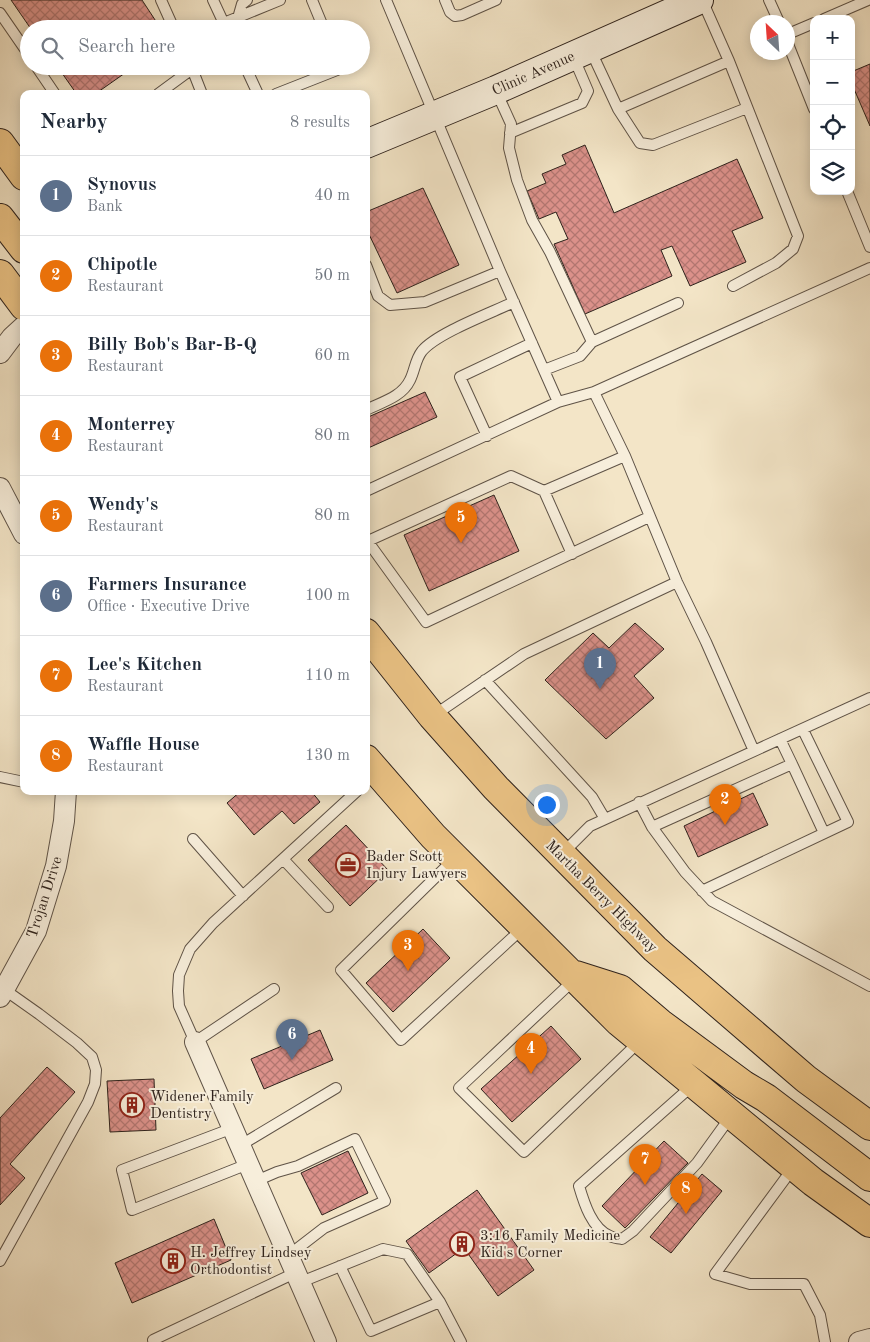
<!DOCTYPE html>
<meta charset="utf-8">
<style>
:root{--surface:#fff;--page:#f2f2f3;--text:#1f2937;--muted:#747a83;--line:#e0e1e3;--accent:#ea580c}
body{margin:0;font-family:"Old Standard TT",serif;background:var(--page);color:var(--text)}
.controls{position:absolute;right:15px;top:15px;display:grid;overflow:hidden;border-radius:10px;box-shadow:0 2px 12px #0003}
.controls button{width:45px;height:45px;display:grid;place-items:center;padding:0;border:0;border-bottom:1px solid var(--line);background:var(--surface);color:var(--text);font:25px sans-serif}
.compass{position:absolute;left:750px;top:15px;width:45px;height:45px;border-radius:50%;background:var(--surface);box-shadow:0 2px 12px #0003;rotate:335deg}
.you{position:absolute;left:546px;top:804px;width:18px;height:18px;margin:-12px;border:4px solid #fff;border-radius:50%;background:#1a73e8;box-shadow:0 0 0 8px #1a73e833}
.badge{display:grid;place-items:center;width:32px;height:32px;border-radius:50%;background:var(--accent);color:#fff;font-size:16px;font-weight:700}
.pin{position:absolute;translate:-50% -41px;filter:drop-shadow(0 1px 2px #0008)}
.pin::after{content:'';position:absolute;top:26px;width:18px;height:15px;background:inherit;clip-path:polygon(0 0,100% 0,50% 100%)}
.list{margin:0;padding:0;list-style:none}
h2{display:flex;justify-content:space-between;align-items:center;height:65px;margin:0;padding:0 20px;font-size:21px}
h2 small{font-size:16px;font-weight:400;color:var(--muted)}
.list li{display:grid;grid-template-columns:32px 1fr auto;gap:15px;align-items:center;box-sizing:border-box;height:80px;padding:0 20px;border-top:1px solid var(--line)}
.list b{display:block;font-size:19px;white-space:nowrap}
.list p{margin:0;font-size:16px;white-space:nowrap;color:var(--muted)}
.list em{font-size:16px;font-style:normal;color:var(--muted)}
.icon{flex:none;width:28px;height:28px;fill:none;stroke:currentColor;stroke-width:2;stroke-linecap:round;stroke-linejoin:round}
.map{position:relative;flex:none;width:870px;height:1342px;overflow:hidden}
.search{position:absolute;background:var(--surface);box-shadow:0 2px 12px #0003;left:20px;top:20px;width:350px;height:55px;display:flex;align-items:center;gap:12px;box-sizing:border-box;padding:0 18px;border-radius:28px;color:var(--muted);font-size:19px}
.panel{position:absolute;background:var(--surface);box-shadow:0 2px 12px #0003;left:20px;top:90px;width:350px;height:705px;border-radius:10px}
.map>svg:first-child{display:block}
.building{fill:url(#building-cross-hatch);stroke:#2e221c}
.lines{fill:none;stroke-linecap:round;stroke-linejoin:round}
.lane-casing{stroke:#5f5347;stroke-width:12}
.street-casing{stroke:#5f5347;stroke-width:22}
.secondary-casing{stroke:#2e221c;stroke-width:30}
.primary-casing{stroke:#2e221c;stroke-width:30}
.lane{stroke:#f7eedb;stroke-width:10}
.street{stroke:#f7eedb;stroke-width:20}
.secondary{stroke:#f7eedb;stroke-width:28}
.primary{stroke:#eac284;stroke-width:28}
.labels{text-anchor:middle;stroke-width:4;stroke-linejoin:round;paint-order:stroke}
.street-label{font-size:15px;fill:#2e221c;stroke:#f7eedb}
.poi-label{font-size:15px;fill:#2e221c;stroke:#f7eedb;text-anchor:start}
</style>
<div class="map">
<svg width="870" height="1342" viewBox="0 0 870 1342">
<defs>
<pattern id="building-cross-hatch" width="8" height="8" patternUnits="userSpaceOnUse" patternTransform="scale(1.25)"><rect width="8" height="8" fill="#db918a"/><path d="M0 0l8 8M0 8l8-8" fill="none" stroke="#b27670"/></pattern>
</defs>
<rect width="100%" height="100%" fill="#f3e5c7"/>
<filter id="stains"><feTurbulence type="fractalNoise" baseFrequency=".004" numOctaves="4"/><feColorMatrix values="0 0 0 0 .2 0 0 0 0 .09 0 0 0 0 .02 0 0 0 .5 -.17"/></filter>
<radialGradient id="worn" r=".72"><stop offset=".6" stop-color="#630" stop-opacity="0"/><stop offset="1" stop-color="#630" stop-opacity=".3"/></radialGradient>
<path class="building" d="M11 0H142L161 29H31Z
M870 64V126L851 82V72Z
M57 66H135L98 92 76 93Z
M585 145 614 213 737 159 763 218 732 231 746 262 690 286 672 246 661 250 672 276 585 314 554 244 568 239 556 212 539 219 527 191 546 183 542 174 566 164 562 155Z
M423 188 459 265 397 293 366 228V212Z
M425 392 437 417 366 449V418Z
M494 495 519 551 429 591 404 535Z
M635 623 664 649 634 676 654 698 606 739 545 680 593 633 609 648Z
M241 791H311L320 802 294 824 282 811 254 835 227 803Z
M753 793 768 825 698 857 684 826Z
M346 825 388 870 350 906 308 860Z
M423 929 450 958 393 1012 366 983Z
M551 1026 581 1059 512 1122 481 1089Z
M320 1030 333 1060 264 1089 251 1059Z
M47 1067 75 1092 10 1164 25 1178 0 1205V1118Z
M154 1079 156 1130 110 1132 107 1081Z
M664 1141 688 1163 625 1228 602 1206Z
M348 1151 368 1193 322 1215 301 1173Z
M702 1174 722 1191 671 1253 650 1237Z
M477 1190 534 1270 498 1296 464 1248 429 1273 406 1241Z
M214 1219 231 1260 132 1303 115 1263Z"/>
<g class="lines">
<defs>
<path id="lane" d="M161 0 174 29
M213 0 226 28
M312 0 324 29
M386 0 500 271 558 402
M445 0 450 12 455 16 462 15 496 0
M702 0 729 61 798 236 793 249 776 263 733 286
M769 0 779 22
M0 13 29 55
M238 18 242 4 247 0
M824 19 868 0
M224 23 280 0
M788 34 814 23
M788 44 814 109
M590 49 618 109 640 143 653 145 747 108
M36 66 55 94
M191 66 202 94
M245 66 258 94
M496 91 511 124 509 148 517 180 532 220 550 252 592 342
M158 94 192 69
M276 94 337 70 339 66
M618 109 729 61
M510 133 582 103 588 91 573 56
M847 191 870 247
M366 265 378 296 390 305 425 302 500 271
M544 370 580 356 592 342 678 303
M594 392 625 456 677 582 706 642 754 751
M366 410C382 402 402 397 410 380 415 370 415 360 422 351 437 333 491 313 514 302
M487 436 460 377 532 343
M366 491 558 402 594 392 870 268
M544 491 625 456
M366 539 426 622 649 517
M368 541 511 476 544 491 572 554
M485 680 592 797 605 819
M433 716 524 654 677 582
M780 739 792 764
M0 777 24 782
M639 802 652 827 685 872 712 901 870 986
M652 827 792 764 824 833
M193 839 243 896
M562 854 590 826 870 698
M283 859 328 907
M454 859 341 970 401 1040 524 927
M702 891 848 822 803 730
M575 979 459 1088 524 1152 640 1041
M274 989 195 1042 179 1006 178 991 179 975 190 949 213 923 357 791
M693 1085 579 1186C584 1203 592 1229 610 1236 613 1238 618 1238 622 1239L633 1231 697 1163 731 1116
M233 1128 122 1170 132 1210 248 1164
M241 1145 336 1088
M793 1168 715 1274 750 1284H804L820 1315 825 1342
M256 1181 277 1172 298 1166 355 1139 385 1201 324 1228 289 1255
M0 1261 88 1102 95 1084 96 1070 92 1057 77 1043 39 1014 5 990
M340 1266 371 1331 440 1302
M301 1282 383 1249 407 1254 440 1302 461 1342
M154 1342 153 1340 297 1272"/>
<path id="street" d="M0 353 12 337 24 326
M0 488 24 534
M0 997 36 931 56 866 64 821 66 791
M195 1042 326 1342
M859 1342 870 1339"/>
<path id="secondary" d="M366 144 496 90 699 0"/>
<path id="primary" d="M0 143 24 176
M0 218 24 249
M0 274 24 306
M366 633 432 716 496 788 655 949 806 1079 870 1126
M366 759 433 836 619 1022 813 1182 870 1223
M576 975 620 989 660 1023 744 1085 766 1098 870 1177"/>
</defs>
<use href="#lane" class="lane-casing"/>
<use href="#street" class="street-casing"/>
<use href="#secondary" class="secondary-casing"/>
<use href="#primary" class="primary-casing"/>
<use href="#lane" class="lane"/>
<use href="#street" class="street"/>
<use href="#secondary" class="secondary"/>
<use href="#primary" class="primary"/>
</g>
<defs>
<symbol id="office-ring" viewBox="-11 -11 22 22"><circle r="9.5" fill="#f7eedb" stroke="#8f2418" stroke-width="1.5"/><path d="M-6-3h4V-5.5h4V-3h4V5H-6ZM-1-4.5V-3h2v-1.5ZM-6 0V1H6V0Z" fill="#8f2418"/></symbol>
<symbol id="building-ring" viewBox="-11 -11 22 22"><circle r="9.5" fill="#f7eedb" stroke="#8f2418" stroke-width="1.5"/><path d="M-4-6H4V6H1V3H-1V6H-4ZM-2.5-4.3h1.7v1.8h-1.7ZM.8-4.3h1.7v1.8H.8ZM-2.5-1h1.7V.8h-1.7ZM.8-1h1.7V.8H.8Z" fill="#8f2418"/></symbol>
</defs>
<g fill-rule="evenodd">
<use href="#office-ring" x="334" y="851" width="28" height="28"/>
<use href="#building-ring" x="118" y="1091" width="28" height="28"/>
<use href="#building-ring" x="448" y="1230" width="28" height="28"/>
<use href="#building-ring" x="159" y="1247" width="28" height="28"/>
</g>
<g class="labels">
<g class="street-label">
<text transform="translate(533 73) rotate(-24)" y="5">Clinic Avenue</text>
<text transform="translate(602 896) rotate(45)" y="5">Martha Berry Highway</text>
<text transform="translate(44 897) rotate(-72)" y="5">Trojan Drive</text>
</g>
<g class="poi-label">
<text x="366" y="861">Bader Scott<tspan x="366" dy="17">Injury Lawyers</tspan></text>
<text x="150" y="1101">Widener Family<tspan x="150" dy="17">Dentistry</tspan></text>
<text x="480" y="1240">3:16 Family Medicine<tspan x="480" dy="17">Kid's Corner</tspan></text>
<text x="190" y="1257">H. Jeffrey Lindsey<tspan x="190" dy="17">Orthodontist</tspan></text>
</g>
</g>
<rect width="100%" height="100%" filter="url(#stains)"/>
<rect width="100%" height="100%" fill="url(#worn)"/>
</svg>
<div class="controls">
<button>+</button>
<button>−</button>
<button><svg class="icon" aria-label="locate" viewBox="0 0 24 24"><circle cx="12" cy="12" r="6"/><path d="M12 2v4M12 18v4M2 12h4M18 12h4"/></svg></button>
<button><svg class="icon" aria-label="layers" viewBox="0 0 24 24"><path d="M12 4l9 5-9 5-9-5zM3 14l9 5 9-5"/></svg></button>
</div>
<svg class="compass" viewBox="-18 -18 36 36"><path d="M0-13l5 13h-10z" fill="#e53935"/><path d="M0 13l5-13h-10z" fill="#747a83"/></svg>
<div class="you"></div>
<div class="pin badge" style="left:600px;top:689px;background:#5c6f8a">1</div>
<div class="pin badge" style="left:725px;top:825px;background:#e8710a">2</div>
<div class="pin badge" style="left:408px;top:971px;background:#e8710a">3</div>
<div class="pin badge" style="left:531px;top:1074px;background:#e8710a">4</div>
<div class="pin badge" style="left:461px;top:543px;background:#e8710a">5</div>
<div class="pin badge" style="left:292px;top:1060px;background:#5c6f8a">6</div>
<div class="pin badge" style="left:645px;top:1185px;background:#e8710a">7</div>
<div class="pin badge" style="left:686px;top:1214px;background:#e8710a">8</div>
<div class="search"><svg class="icon" aria-label="search" viewBox="0 0 24 24"><circle cx="10" cy="10" r="6"/><path d="M15 15l6 6"/></svg>Search here</div>
<section class="panel">
<h2>Nearby<small>8 results</small></h2>
<ul class="list">
<li><span class="badge" style="background:#5c6f8a">1</span><div><b>Synovus</b><p>Bank</p></div><em>40 m</em></li>
<li><span class="badge" style="background:#e8710a">2</span><div><b>Chipotle</b><p>Restaurant</p></div><em>50 m</em></li>
<li><span class="badge" style="background:#e8710a">3</span><div><b>Billy Bob's Bar-B-Q</b><p>Restaurant</p></div><em>60 m</em></li>
<li><span class="badge" style="background:#e8710a">4</span><div><b>Monterrey</b><p>Restaurant</p></div><em>80 m</em></li>
<li><span class="badge" style="background:#e8710a">5</span><div><b>Wendy's</b><p>Restaurant</p></div><em>80 m</em></li>
<li><span class="badge" style="background:#5c6f8a">6</span><div><b>Farmers Insurance</b><p>Office · Executive Drive</p></div><em>100 m</em></li>
<li><span class="badge" style="background:#e8710a">7</span><div><b>Lee's Kitchen</b><p>Restaurant</p></div><em>110 m</em></li>
<li><span class="badge" style="background:#e8710a">8</span><div><b>Waffle House</b><p>Restaurant</p></div><em>130 m</em></li>
</ul>
</section>
</div>
